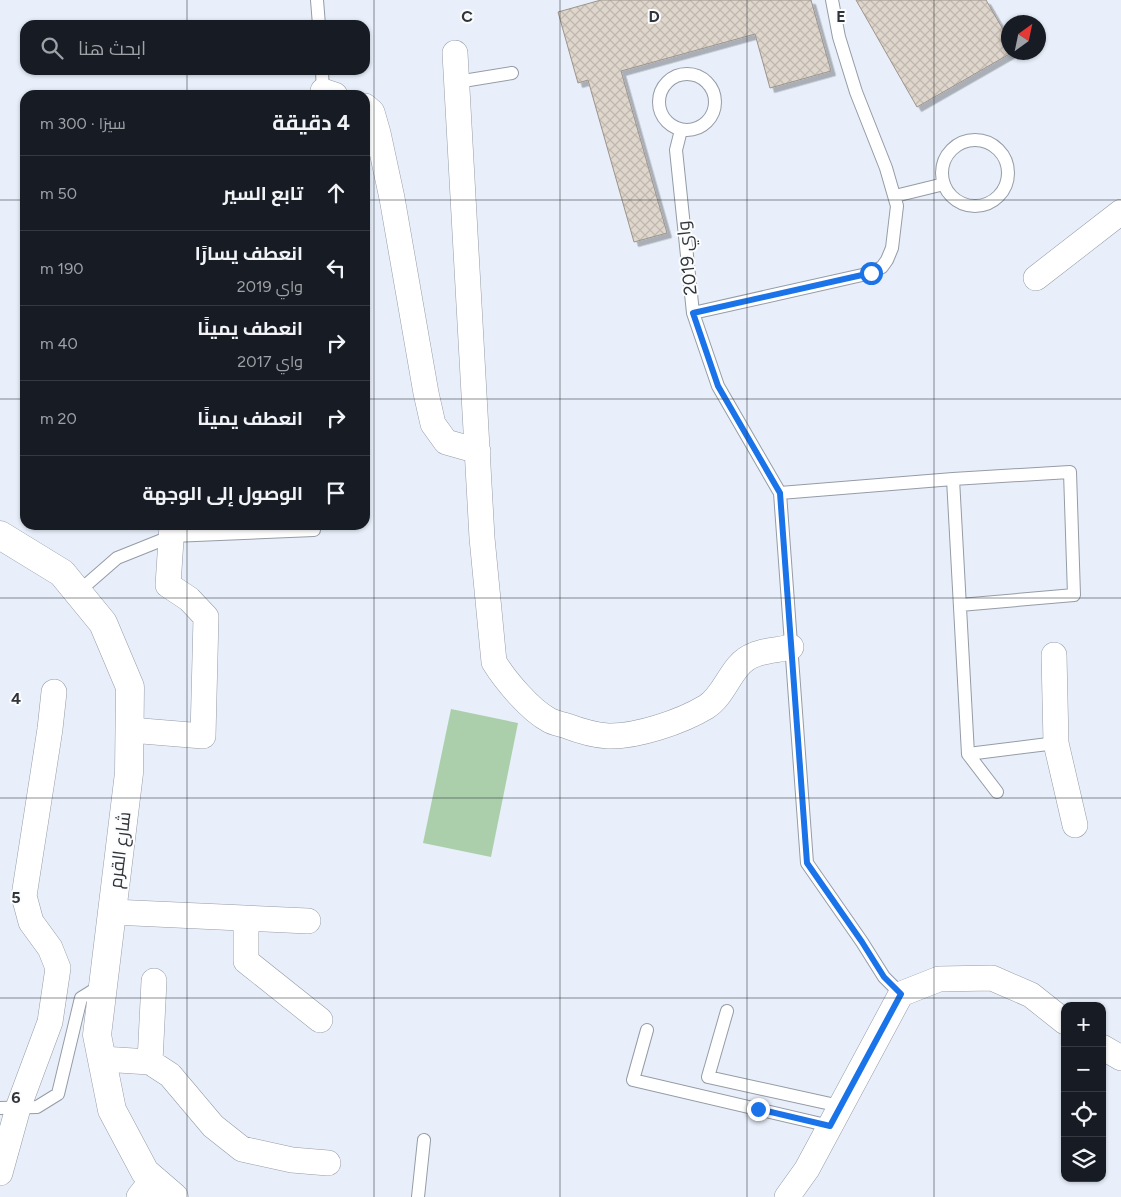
<!DOCTYPE html>
<html lang="ar">
<meta charset="utf-8">
<style>
:root{--surface:#171b24;--page:#20242c;--text:#f1f3f6;--muted:#9ea1a6;--line:#363941}
body{margin:0;font-family:Figtree,Cairo,sans-serif;background:var(--page);color:var(--text);direction:rtl}
.controls{position:absolute;right:15px;bottom:15px;display:grid;overflow:hidden;border-radius:10px;box-shadow:0 1px 4px #0004}
.controls button{width:45px;height:45px;display:grid;place-items:center;padding:0;border:0;border-bottom:1px solid var(--line);background:var(--surface);color:var(--text);font:25px sans-serif}
.compass{position:absolute;left:1001px;top:15px;width:45px;height:45px;border-radius:50%;background:var(--surface);box-shadow:0 1px 4px #0004;rotate:33deg}
.stop{position:absolute;width:15px;height:15px;margin:-11px;border:4px solid #1a73e8;border-radius:50%;background:#fff}
.stop.end{background:#1a73e8;border-color:#fff;box-shadow:0 1px 5px #0008}
.list{margin:0;padding:0;list-style:none}
h2{display:flex;justify-content:space-between;align-items:center;height:65px;margin:0;padding:0 20px;font-size:21px}
h2 small{font-size:16px;font-weight:400;color:var(--muted)}
.list li{display:grid;grid-template-columns:32px 1fr auto;gap:15px;align-items:center;box-sizing:border-box;height:75px;padding:0 20px;border-top:1px solid var(--line)}
.list b{display:block;font-size:19px;white-space:nowrap}
.list p{margin:0;font-size:16px;white-space:nowrap;color:var(--muted)}
.list em{font-size:16px;font-style:normal;color:var(--muted)}
.icon{flex:none;width:28px;height:28px;fill:none;stroke:currentColor;stroke-width:2;stroke-linecap:round;stroke-linejoin:round}
.map{position:relative;flex:none;width:1121px;height:1197px;overflow:hidden;direction:ltr}
.search{position:absolute;background:var(--surface);box-shadow:0 1px 4px #0004;left:20px;top:20px;width:350px;height:55px;display:flex;align-items:center;gap:12px;box-sizing:border-box;padding:0 18px;border-radius:15px;color:var(--muted);font-size:19px}
.panel{position:absolute;background:var(--surface);box-shadow:0 1px 4px #0004;left:20px;top:90px;width:350px;height:440px;border-radius:15px;direction:rtl}
.map>svg:first-child{display:block}
.garden{fill:#aacfaa}
.building{fill:url(#building-cross-hatch);stroke:#9c948b;filter:url(#shadow)}
.lines{fill:none;stroke-linecap:round;stroke-linejoin:round}
.service-casing{stroke:#959ca6;stroke-width:14}
.minor-casing{stroke:#959ca6;stroke-width:26}
.tertiary-casing{stroke:#959ca6;stroke-width:29}
.service{stroke:#fff;stroke-width:12}
.minor{stroke:#fff;stroke-width:25}
.tertiary{stroke:#fff;stroke-width:28}
.route{stroke:#1a73e8;stroke-width:6}
.grid{fill:none;stroke:#313438;stroke-width:1;stroke-opacity:0.55}
.labels{text-anchor:middle;stroke-width:4;stroke-linejoin:round;paint-order:stroke}
.street-label{font-size:18px;fill:#313438;stroke:#fbfcfe}
.grid-label{font-size:16px;text-anchor:middle;font-weight:bold;fill:#313438;stroke:#fbfcfe;stroke-width:4;stroke-linejoin:round;paint-order:stroke}
</style>
<div class="map">
<svg width="1121" height="1197" viewBox="0 0 1121 1197">
<defs>
<pattern id="building-cross-hatch" width="8" height="8" patternUnits="userSpaceOnUse" patternTransform="scale(1.25)"><rect width="8" height="8" fill="#dfd6cc"/><path d="M0 0l8 8M0 8l8-8" fill="none" stroke="#c0b8b0"/></pattern>
<filter id="shadow"><feDropShadow dx="4.5" dy="4.5" stdDeviation="0" flood-color="#0004"/></filter>
</defs>
<rect width="100%" height="100%" fill="#e8effa"/>
<path class="garden" d="M451 709 518 723 491 857 423 843Z"/>
<path class="building" d="M601 0H811L831 71 770 88 755 34 621 71 667 233 634 242 588 80 578 83 558 12Z
M856 0H986L1008 38V52H1013L917 107Z"/>
<g class="lines">
<defs>
<path id="service" d="M317 0 319 25
M322 70 323 95
M659 102a28 28 0 1 1 56 0a28 28 0 1 1-56 0Z
M457 82 512 73
M681 130 676 150 693 313 718 386 780 493 807 863 862 942 884 977 901 994
M942 173a33 33 0 1 1 66 0a33 33 0 1 1-66 0Z
M895 196 944 184
M693 313 871 273 882 267 887 260 892 248 897 206 886 168 856 92 839 37 832 0
M953 479 968 754 997 792
M780 493 953 479 1070 472 1074 595 960 605
M78 592 117 558 172 536 314 530V525
M968 754 1056 743
M727 1011 708 1077 840 1106
M647 1030 633 1080 830 1126
M0 1108 37 1107 58 1094 81 998 102 985
M418 1197 424 1140"/>
<path id="minor" d="M455 53 482 538 494 662C505 680 530 710 549 720 554 723 561 724 567 726 580 731 594 735 608 736 636 737 681 722 706 707 726 695 731 663 754 655 765 650 779 650 791 647
M323 91 335 95
M365 106 372 112 378 133 392 198 426 393 433 424 446 442 478 451
M1036 278 1121 212
M1054 655 1056 743 1075 825
M130 730 203 736 206 617 189 599 168 585 172 525
M112 912 308 921
M246 919V961L320 1020
M1102 1047 1121 1058
M102 1059 150 1062 170 1075 213 1126 242 1149 292 1160 328 1163
M150 1062 154 981
M0 1173 18 1108 50 1022 58 968 50 948 31 922 24 896 50 729 54 692
M139 1197 153 1179
M787 1197 807 1169 901 994 939 979 992 978 1031 995 1065 1022"/>
<path id="tertiary" d="M0 535 62 573 103 623 130 687 129 773 97 1035 112 1110 145 1172 174 1197"/>
</defs>
<use href="#service" class="service-casing"/>
<use href="#minor" class="minor-casing"/>
<use href="#tertiary" class="tertiary-casing"/>
<use href="#service" class="service"/>
<use href="#minor" class="minor"/>
<use href="#tertiary" class="tertiary"/>
</g>
<g class="lines">
<path class="route" d="M758 1109 830 1126 901 994 884 977 862 942 807 863 780 493 718 386 693 313 871 273"/>
</g>
<path class="grid" d="M187 0V25M374 0V1197M560 0V1197M747 0V1197M934 0V1197M187 70V95M0 200H25M365 200H1121M0 399H25M365 399H1121M187 525V1197M0 598H1121M0 798H1121M0 998H1121"/>
<g class="labels">
<g class="street-label">
<text transform="translate(687 258) rotate(-96)" y="6">واي 2019</text>
<text transform="translate(120 850) rotate(-83)" y="6">شارع القرم</text>
</g>
</g>
<g class="grid-label">
<text x="467" y="22">C</text>
<text x="654" y="22">D</text>
<text x="841" y="22">E</text>
<text x="16" y="704">4</text>
<text x="16" y="903">5</text>
<text x="16" y="1103">6</text>
</g>
</svg>
<div class="controls">
<button>+</button>
<button>−</button>
<button><svg class="icon" aria-label="locate" viewBox="0 0 24 24"><circle cx="12" cy="12" r="6"/><path d="M12 2v4M12 18v4M2 12h4M18 12h4"/></svg></button>
<button><svg class="icon" aria-label="layers" viewBox="0 0 24 24"><path d="M12 4l9 5-9 5-9-5zM3 14l9 5 9-5"/></svg></button>
</div>
<svg class="compass" viewBox="-18 -18 36 36"><path d="M0-13l5 13h-10z" fill="#e53935"/><path d="M0 13l5-13h-10z" fill="#9ea1a6"/></svg>
<div class="stop" style="left:871px;top:273px"></div>
<div class="stop end" style="left:758px;top:1109px"></div>
<div class="search"><svg class="icon" aria-label="search" viewBox="0 0 24 24"><circle cx="10" cy="10" r="6"/><path d="M15 15l6 6"/></svg>ابحث هنا</div>
<section class="panel">
<h2>4 دقيقة<small>سيرًا · 300 m</small></h2>
<ul class="list">
<li><svg class="icon" aria-label="ahead" viewBox="0 0 24 24"><path d="M12 20V5M6 11l6-6 6 6"/></svg><div><b>تابع السير</b></div><em>50 m</em></li>
<li><svg class="icon" aria-label="left" viewBox="0 0 24 24"><path d="M17 20v-9H6M10 6l-5 5 5 5"/></svg><div><b>انعطف يسارًا</b><p>واي 2019</p></div><em>190 m</em></li>
<li><svg class="icon" aria-label="right" viewBox="0 0 24 24"><path d="M7 20v-9h11M14 6l5 5-5 5"/></svg><div><b>انعطف يمينًا</b><p>واي 2017</p></div><em>40 m</em></li>
<li><svg class="icon" aria-label="right" viewBox="0 0 24 24"><path d="M7 20v-9h11M14 6l5 5-5 5"/></svg><div><b>انعطف يمينًا</b></div><em>20 m</em></li>
<li><svg class="icon" aria-label="arrive" viewBox="0 0 24 24"><path d="M6 21V4h12l-3 4 3 4H6"/></svg><div><b>الوصول إلى الوجهة</b></div></li>
</ul>
</section>
</div>
